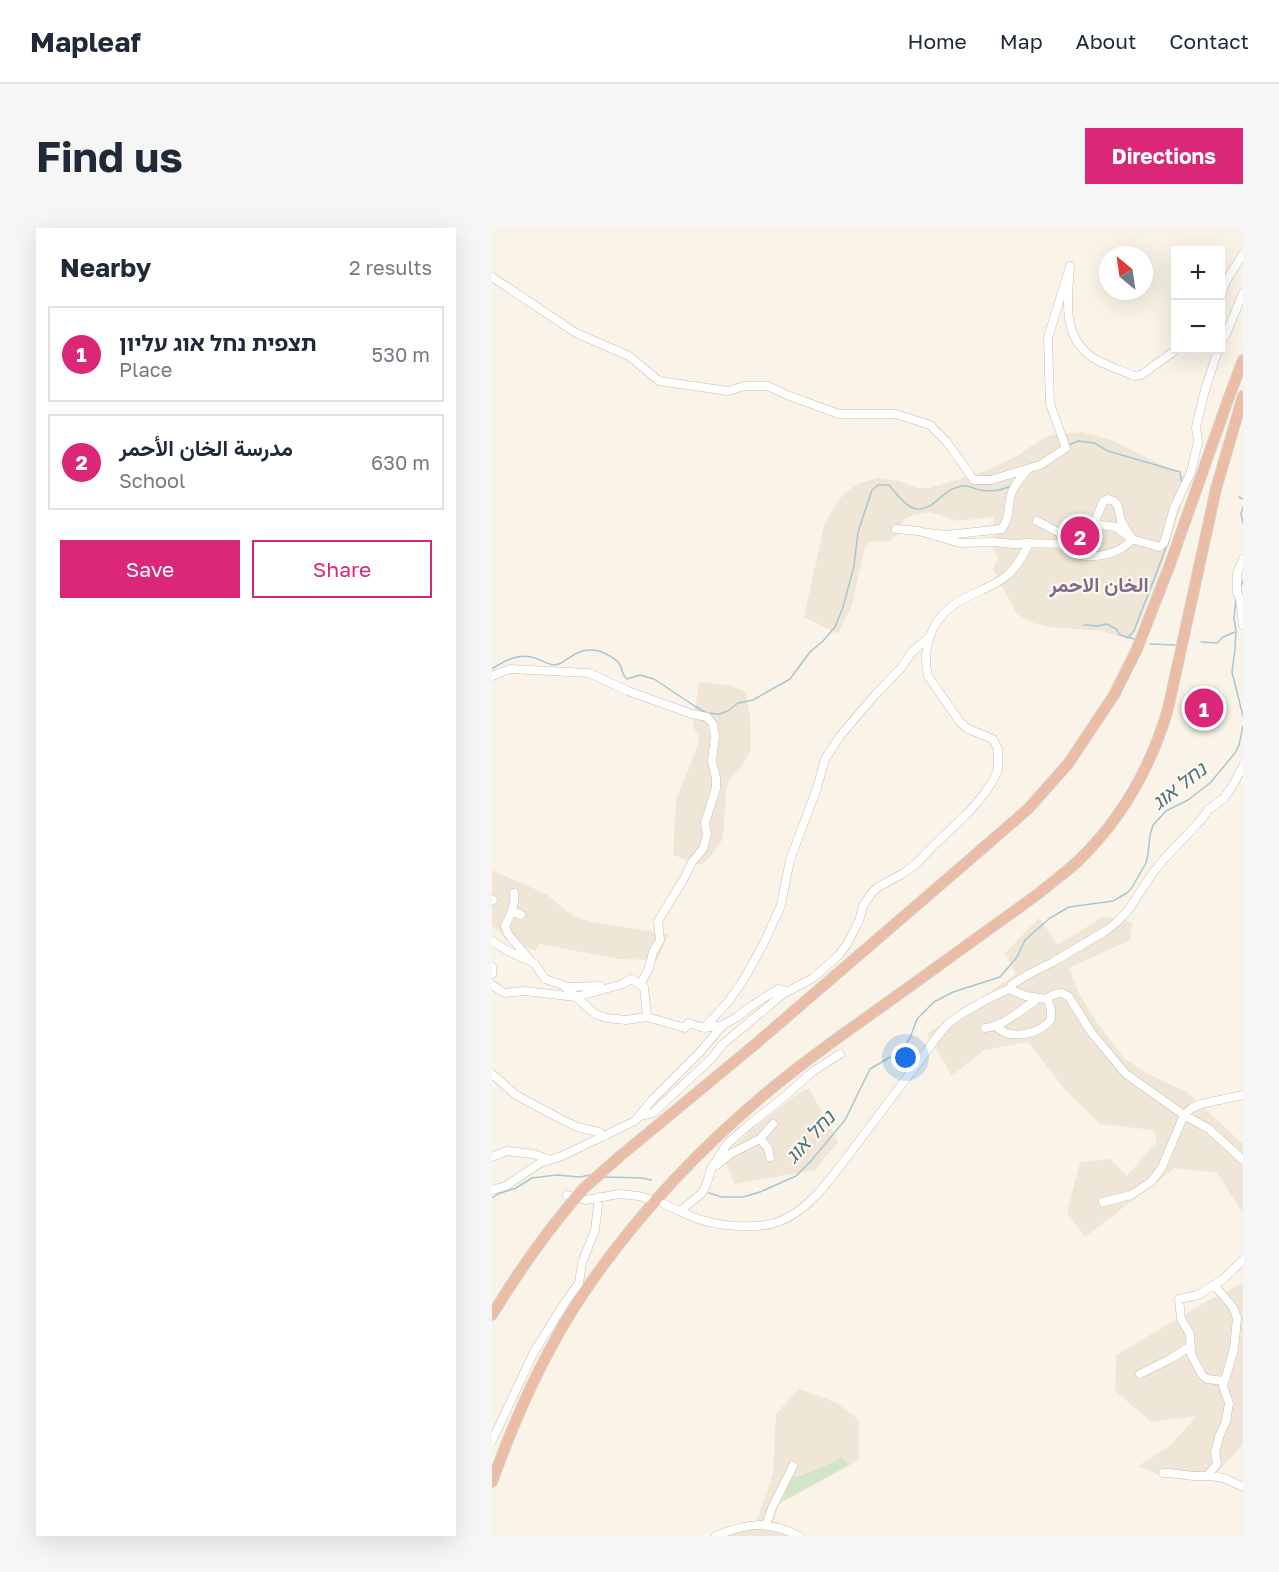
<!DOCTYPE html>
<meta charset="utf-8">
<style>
:root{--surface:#fff;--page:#f6f6f7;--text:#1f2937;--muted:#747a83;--line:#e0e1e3;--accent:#db2777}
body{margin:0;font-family:"Golos Text",Vazirmatn,"Noto Sans Hebrew",sans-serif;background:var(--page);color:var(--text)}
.controls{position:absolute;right:18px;top:18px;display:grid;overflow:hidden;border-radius:0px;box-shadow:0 6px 24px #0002}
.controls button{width:54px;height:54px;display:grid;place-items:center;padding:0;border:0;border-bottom:2px solid var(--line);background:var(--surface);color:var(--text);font:30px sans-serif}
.compass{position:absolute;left:607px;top:18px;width:54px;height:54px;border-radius:50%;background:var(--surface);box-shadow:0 6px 24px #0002;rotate:331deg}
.you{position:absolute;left:414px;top:830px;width:21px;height:21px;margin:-15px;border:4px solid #fff;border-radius:50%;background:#1a73e8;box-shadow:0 0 0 9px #1a73e833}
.badge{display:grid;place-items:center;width:39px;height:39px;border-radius:50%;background:var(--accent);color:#fff;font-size:20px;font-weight:700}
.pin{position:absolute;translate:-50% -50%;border:3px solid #fff;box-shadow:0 2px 6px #0006}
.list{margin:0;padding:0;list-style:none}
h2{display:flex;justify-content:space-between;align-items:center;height:78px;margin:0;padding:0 24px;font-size:26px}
h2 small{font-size:20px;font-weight:400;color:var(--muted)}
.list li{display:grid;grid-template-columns:39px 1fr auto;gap:18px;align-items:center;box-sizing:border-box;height:96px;margin:0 12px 12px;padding:0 12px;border:2px solid var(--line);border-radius:0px}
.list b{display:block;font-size:22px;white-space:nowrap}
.list p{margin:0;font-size:20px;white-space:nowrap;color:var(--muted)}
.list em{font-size:20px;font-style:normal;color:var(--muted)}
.actions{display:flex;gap:12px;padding:18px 24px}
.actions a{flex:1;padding:14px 0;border:2px solid var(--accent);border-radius:0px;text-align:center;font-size:21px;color:var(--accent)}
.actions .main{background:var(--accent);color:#fff}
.map{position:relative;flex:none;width:751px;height:1308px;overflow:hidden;border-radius:0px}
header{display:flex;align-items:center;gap:36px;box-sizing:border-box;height:84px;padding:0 30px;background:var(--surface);border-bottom:2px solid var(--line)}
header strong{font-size:28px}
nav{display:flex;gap:33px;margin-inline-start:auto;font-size:21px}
.intro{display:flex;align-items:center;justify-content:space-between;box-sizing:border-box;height:144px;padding:0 36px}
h1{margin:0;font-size:42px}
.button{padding:15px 27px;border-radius:0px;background:var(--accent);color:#fff;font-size:21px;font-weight:700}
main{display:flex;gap:36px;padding:0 36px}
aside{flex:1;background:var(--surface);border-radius:0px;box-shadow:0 6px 24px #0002}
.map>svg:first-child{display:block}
.residential{fill:#f0e6d7}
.green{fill:#d2e5c8}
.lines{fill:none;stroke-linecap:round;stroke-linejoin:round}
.stream{stroke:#a6c7d1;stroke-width:1.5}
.minor-casing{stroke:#cabcaf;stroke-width:9}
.highway-casing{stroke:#d7d2ce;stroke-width:12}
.minor{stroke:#fff;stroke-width:8}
.highway{stroke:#ebbda6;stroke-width:10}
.highway-bridge-casing{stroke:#d7d2ce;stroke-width:12;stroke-linecap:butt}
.highway-bridge{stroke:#ebbda6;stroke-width:10}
.labels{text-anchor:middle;stroke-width:4.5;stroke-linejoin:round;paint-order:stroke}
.neighbourhood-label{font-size:20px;font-weight:bold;fill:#82678c;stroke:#fdf8ed}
.water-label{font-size:20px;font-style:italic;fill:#4c7480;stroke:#fdf8ed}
</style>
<header>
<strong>Mapleaf</strong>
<nav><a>Home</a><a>Map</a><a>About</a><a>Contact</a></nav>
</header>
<div class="intro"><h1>Find us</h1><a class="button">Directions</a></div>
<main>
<aside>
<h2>Nearby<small>2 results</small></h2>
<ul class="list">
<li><span class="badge">1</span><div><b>תצפית נחל אוג עליון</b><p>Place</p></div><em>530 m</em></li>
<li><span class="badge">2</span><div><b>مدرسة الخان الأحمر</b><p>School</p></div><em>630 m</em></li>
</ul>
<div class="actions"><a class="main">Save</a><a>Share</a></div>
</aside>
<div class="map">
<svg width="751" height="1308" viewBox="0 0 751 1308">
<rect width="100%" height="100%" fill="#f9f4e7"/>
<path class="residential" d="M590 204 619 212 698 251 668 343 640 412 610 403 556 399 538 394 525 386 501 342 506 330 502 322V289L466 293 438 284 422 287 412 291 406 306 398 313 378 314 373 319 360 377 346 406 312 389 332 298 340 282 350 268 365 256 386 250 407 253 425 260H438L496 242 525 228 547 213 559 207Z
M207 454 236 457 253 463 258 487 259 521 252 535 236 553 234 562 232 598 230 612 219 628 209 637 181 627 184 572 207 515 206 508 201 498Z
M0 642 54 666 81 688 100 694 176 706 166 732 127 731 47 716 44 723 14 712 4 700 0 698Z
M612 688 640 694 638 712 577 740 587 765 603 792 633 831 656 846 695 864 751 916V985L725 945 683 940 593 1009 575 985 588 934 618 931 635 948 665 913 662 902 608 896 574 863 536 814 492 822 460 848 435 806 524 746 513 725 547 690 566 717Z
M317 860 346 914 323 942 242 956 232 929 258 903 304 867Z
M751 1055V1216L724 1246 691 1249 667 1247 646 1238 680 1216 704 1188 659 1194 623 1163 624 1127 712 1075Z
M307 1161 343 1174 367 1192V1232L287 1276 281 1295 311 1308H218L240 1299 265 1293 281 1246 284 1186Z"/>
<path class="green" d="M350 1229 356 1237 291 1273 298 1249 309 1248 344 1233Z"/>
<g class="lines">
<path class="stream" d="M575 218 586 213 602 215 616 223 688 244 690 255
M747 269 751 271
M751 279 749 286 751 295
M749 358 751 353
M744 371 742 390 744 403 743 421 740 444 751 488
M592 397 606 398 615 396 624 401 628 407 642 411
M635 410 642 403 677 312
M709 414 725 415 731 409 743 404
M658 416 683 417
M0 441C13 432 27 425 43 430 52 433 60 440 69 435 72 434 74 431 77 430 86 423 95 420 107 423 115 426 126 431 129 439 131 445 130 447 135 451L148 447 162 451 204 479 215 485 227 486 236 483 246 475 261 472 298 451 318 424 331 413 343 399 351 379 362 338 366 304 380 262 386 257H397C404 265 414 280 425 281 443 282 450 262 466 259 476 256 479 260 488 262 499 264 511 262 521 257
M112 949 150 950 159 952
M217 965 230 969H251L268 964 304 948 318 934 353 892 378 841 410 822 418 810 425 791 442 774 461 764 508 749 525 729 533 712 558 690 577 679 621 673 635 665 639 661 654 635 656 626 658 607 661 597 674 583 696 572 718 555 743 525 747 517 751 498
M0 970 6 966 24 960 40 950 65 947 88 949 98 947"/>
<defs>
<path id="minor" d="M0 49 84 105 137 128 167 153 236 163 252 158H276L295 167 347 186H404L438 197 454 213 482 252H499L548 237 574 220 558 176 556 110 578 38C576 70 569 108 600 129 611 137 629 142 642 148L649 147 684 122
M728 71 734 53 751 26
M728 114 734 106 751 65
M545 293 566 304 582 318 591 323
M404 301 427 303 468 315 501 314 522 316 537 315
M435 305 455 307 510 301C519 286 515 281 519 267 522 257 529 249 536 241
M751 331 745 345V364L748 371 751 397
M0 448 18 441 97 445 136 463 200 486 215 489 221 496 223 508 220 533 224 550V560L213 595 215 606 211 621 200 634 194 647 166 693 168 712 161 724 157 740 148 757
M22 665C24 676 18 688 13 698L16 706 38 732
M0 672H1
M20 683 29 687
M0 713 16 723 38 733 43 736 53 751 71 757 103 786 115 790 134 792 155 789
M0 739V746
M0 757 12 765 33 763 84 769 131 756 139 751 152 759 155 789 193 800 196 795 212 800 231 797
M74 759 108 758
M517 761 521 756 535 747 561 734 615 702 625 694 637 681 660 646 672 631 709 592 716 582 732 570 741 557 751 538
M504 797C515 814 550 806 559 791V781L555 770
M212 800 236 774 252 751 272 715 289 677 298 632 325 560 333 531 348 508 383 467 409 440 420 424 437 409
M493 800C511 799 528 782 543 773L544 770
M0 846 24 867 63 888 85 899 107 904 113 908
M148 888 161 885 219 831 231 816 291 766 321 750 347 727 355 716 367 693 371 678 379 666 386 659 412 645 426 634 441 618 477 584 492 566 501 553 506 542V521L501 511 476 501 468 494 436 448C430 421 438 395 460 378 475 366 498 361 513 349 523 342 532 326 537 315 546 316 557 315 566 316 574 318 580 325 588 327 604 331 630 325 640 311L629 293 626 278 622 273 616 271 611 274 603 293 608 297 624 299 640 311 667 319 672 315 682 280 699 244 706 214 704 199 713 162 726 122
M268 911 276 920 278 929
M0 929 15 923 41 926 56 931
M225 937 238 926 268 911 281 896
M0 962 14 958 48 935 70 928 143 893 160 872 208 824 231 797 245 789 258 779 286 761 295 763
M75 967 94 972 127 966 147 968 157 971
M611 974 639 967 660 953 670 939 692 887 700 880 709 876 751 867
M172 976C181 980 191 985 201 989 223 998 263 1002 286 994 316 983 336 954 355 929 379 898 402 866 426 835 435 823 444 809 454 798 468 784 498 770 517 761L534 768 553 771 563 766 570 765 577 769 599 804 634 846 692 887 717 901 751 932
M188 983 209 966 214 958 219 941 235 916 259 895 291 870 320 844 348 826
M648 1146 678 1131 699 1118
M732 1153 715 1151 710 1147 699 1126 698 1106 689 1091 687 1071 706 1067 730 1052 751 1032
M0 1213 42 1124 74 1073 87 1055 90 1035 103 1002 107 969
M671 1245H677L701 1248H718L732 1250 751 1259
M715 1248 725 1236 723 1224 727 1209 734 1193 737 1175 731 1158 742 1121 745 1090 741 1079 722 1057
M274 1297 280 1280 301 1238
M224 1308C255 1295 276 1292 307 1308"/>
<path id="highway" d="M127 929 260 819 461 646 536 581 576 536 622 467 645 421 677 339 737 169 751 132
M0 1087C23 1049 48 1013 76 979
M0 1254C24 1187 53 1122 93 1063 144 988 209 919 279 861 315 831 354 804 392 777 443 740 495 703 546 666 559 655 573 645 585 634 629 592 659 539 676 481L724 261 751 168"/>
</defs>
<use href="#minor" class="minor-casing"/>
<use href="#highway" class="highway-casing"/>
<use href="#minor" class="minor"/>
<use href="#highway" class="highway"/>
<defs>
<path id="highway-bridge" d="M76 979 91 961 127 929"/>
</defs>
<use href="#highway-bridge" class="highway-bridge-casing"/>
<use href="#highway-bridge" class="highway-bridge"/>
</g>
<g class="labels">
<g class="neighbourhood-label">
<text x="607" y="364">الخان الاحمر</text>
</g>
<g class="water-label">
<text transform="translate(687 558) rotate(-38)" y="7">נחל אוג</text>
<text transform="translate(318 909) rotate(-48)" y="7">נחל אוג</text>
</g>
</g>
</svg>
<div class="controls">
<button>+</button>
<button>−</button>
</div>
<svg class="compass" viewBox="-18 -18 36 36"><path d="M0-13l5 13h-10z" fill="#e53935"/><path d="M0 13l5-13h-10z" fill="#747a83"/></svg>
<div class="you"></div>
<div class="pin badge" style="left:712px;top:480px">1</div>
<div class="pin badge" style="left:588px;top:308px">2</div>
</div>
</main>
